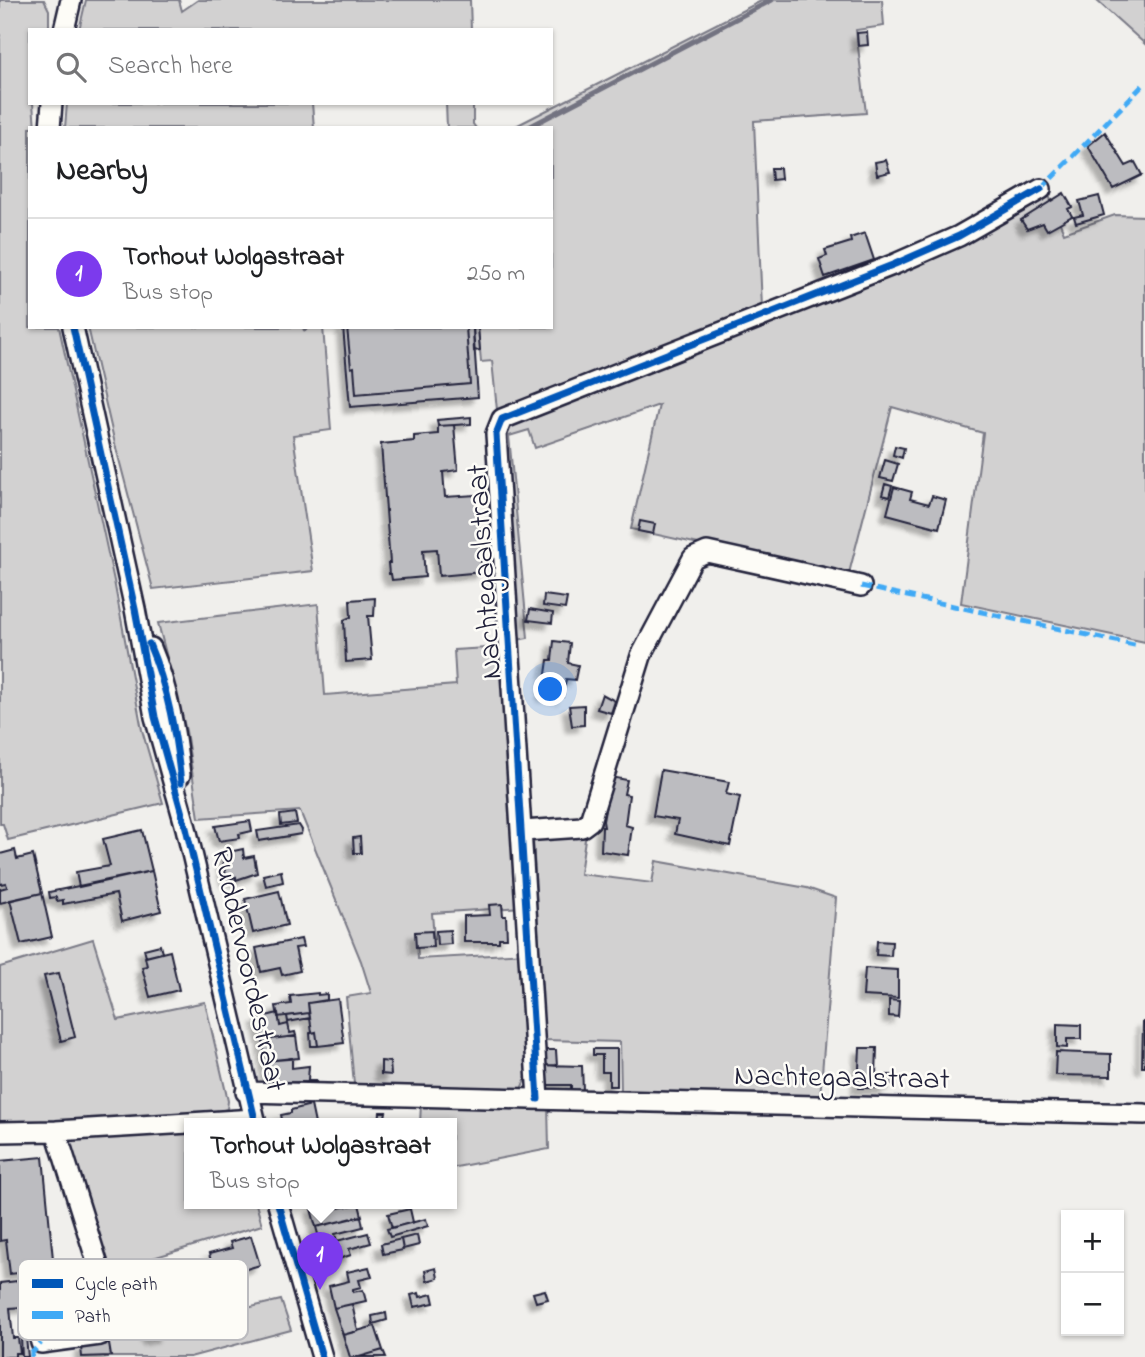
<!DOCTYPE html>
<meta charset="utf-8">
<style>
:root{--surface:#fff;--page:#f2f2f2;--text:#202124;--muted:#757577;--line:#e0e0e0;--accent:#7c3aed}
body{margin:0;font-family:"Indie Flower",sans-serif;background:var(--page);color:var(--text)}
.controls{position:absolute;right:21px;bottom:21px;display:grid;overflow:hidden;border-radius:0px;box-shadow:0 2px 5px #0004}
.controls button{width:63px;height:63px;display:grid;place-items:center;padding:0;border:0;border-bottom:2px solid var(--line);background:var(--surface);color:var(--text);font:35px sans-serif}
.you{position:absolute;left:551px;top:690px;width:24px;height:24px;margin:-18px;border:5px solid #fff;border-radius:50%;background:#1a73e8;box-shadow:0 0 0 10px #1a73e833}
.badge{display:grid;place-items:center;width:46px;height:46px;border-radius:50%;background:var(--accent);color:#fff;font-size:23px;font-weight:700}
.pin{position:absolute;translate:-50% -58px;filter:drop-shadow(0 2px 4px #0008)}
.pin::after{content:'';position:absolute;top:37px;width:24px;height:21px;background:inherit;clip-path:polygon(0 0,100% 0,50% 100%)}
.popup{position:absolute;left:184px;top:1118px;width:273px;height:91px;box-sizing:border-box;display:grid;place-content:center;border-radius:0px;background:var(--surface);filter:drop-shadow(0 2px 5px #0005);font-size:23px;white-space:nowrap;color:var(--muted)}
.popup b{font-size:26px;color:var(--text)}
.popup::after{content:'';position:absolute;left:50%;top:100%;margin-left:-14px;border:14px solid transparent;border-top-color:var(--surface)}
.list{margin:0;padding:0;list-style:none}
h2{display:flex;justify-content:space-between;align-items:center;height:91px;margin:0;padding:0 28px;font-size:30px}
h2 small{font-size:23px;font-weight:400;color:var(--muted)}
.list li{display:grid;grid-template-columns:46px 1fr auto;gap:21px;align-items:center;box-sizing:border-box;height:112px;padding:0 28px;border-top:2px solid var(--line)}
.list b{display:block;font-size:26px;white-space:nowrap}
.list p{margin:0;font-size:23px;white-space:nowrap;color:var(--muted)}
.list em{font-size:23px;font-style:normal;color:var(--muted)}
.icon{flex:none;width:38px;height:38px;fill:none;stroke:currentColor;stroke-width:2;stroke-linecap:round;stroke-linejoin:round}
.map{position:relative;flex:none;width:1145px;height:1357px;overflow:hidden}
.search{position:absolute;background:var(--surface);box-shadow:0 2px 5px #0004;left:28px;top:28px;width:525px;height:77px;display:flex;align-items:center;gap:18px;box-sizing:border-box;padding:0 24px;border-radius:0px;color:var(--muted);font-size:26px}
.panel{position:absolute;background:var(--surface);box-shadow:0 2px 5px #0004;left:28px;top:126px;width:525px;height:203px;border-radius:0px}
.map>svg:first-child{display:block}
.green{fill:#d2d1d1;stroke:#7a7a86;stroke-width:2}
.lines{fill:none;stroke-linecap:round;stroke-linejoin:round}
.stream{stroke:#737381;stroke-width:5}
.building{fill:#bcbcc0;stroke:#22223b;stroke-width:2;filter:url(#shadow)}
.minor-casing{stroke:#22223b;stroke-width:24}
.minor{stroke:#fdfcf7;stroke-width:19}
.quiet{stroke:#3fa9f5;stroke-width:5;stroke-dasharray:10 5;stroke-linecap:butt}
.cycleway-casing{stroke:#fdfcf7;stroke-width:11}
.cycleway{stroke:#0057b8;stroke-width:7}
.labels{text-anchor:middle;stroke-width:5;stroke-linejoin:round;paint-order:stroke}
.street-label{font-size:30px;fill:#22223b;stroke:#fdfcf7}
.key{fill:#fdfcf7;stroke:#bbbbbf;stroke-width:2}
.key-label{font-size:19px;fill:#22223b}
</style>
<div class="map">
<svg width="1145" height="1357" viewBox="0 0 1145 1357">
<defs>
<filter id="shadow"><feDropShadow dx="-6" dy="6" stdDeviation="2" flood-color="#0004"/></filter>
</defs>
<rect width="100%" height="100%" fill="#f0efec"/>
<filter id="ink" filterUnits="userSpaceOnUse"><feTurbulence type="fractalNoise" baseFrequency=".0143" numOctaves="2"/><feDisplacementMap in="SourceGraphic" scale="14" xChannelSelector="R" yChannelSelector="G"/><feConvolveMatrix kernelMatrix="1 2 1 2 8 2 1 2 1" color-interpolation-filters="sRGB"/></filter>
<g filter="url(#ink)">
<path class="green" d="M0 0H44L49 10V30H30V103H33L35 128H30V327H59L114 581 142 730 163 803 8 840 3 824H0Z
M86 0H179L182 11 198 0H470L471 30H79Z
M763 0H882L884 26 856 30 866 113 754 121 762 308 497 410 492 361 481 362 478 327H551V128H512Z
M1096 0H1145V44Z
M67 103H312L314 128H65Z
M446 103H473V124L476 128H447Z
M1048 193 1064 233 1115 215 1145 216V642L961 603 983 433 892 407 848 577 631 529 659 405 535 448 529 430 509 436 528 638 512 641 496 428 913 267 1016 215Z
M88 327H323L331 430 293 435 313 571 153 589 115 444Z
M318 604 325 695 456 685 454 650 504 647 522 907 432 913 434 939H417L418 959 527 953 528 1073 521 1089 354 1084 346 997 371 993 361 961 300 811 199 818 186 731 158 623Z
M586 832 580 874 652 883 656 861 807 888 836 898 820 1098 621 1093 620 1042 544 1040 533 839Z
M93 939 118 1020 205 1002 228 1101 227 1109 213 1113 0 1124V967Z
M421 1103 548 1104 549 1149 451 1168V1124H420Z
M189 1128V1204H256L262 1225 110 1271 65 1142 72 1136Z
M281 1300 291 1330 190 1357H104L108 1356 107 1341Z"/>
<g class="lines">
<path class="stream" d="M527 128 772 0
M305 327V329"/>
</g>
<path class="building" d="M867 32 868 45 858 46 857 33Z
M1105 132 1126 166 1135 162 1142 175 1113 189 1088 146Z
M886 160 890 172 877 175 875 162Z
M771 168H780L781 179 772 180Z
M1064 193 1072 207 1068 209 1072 216 1047 230 1043 223 1027 229 1021 220Z
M1099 196 1104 215 1076 223 1074 217 1083 215 1079 201Z
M865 233 874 260 825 277 819 259 827 256 825 250 851 242 850 238Z
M343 327H347L351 368 354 367 356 394 470 384 466 327H473L478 397 350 407Z
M347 327H466L470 384 356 394 354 367 351 368Z
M478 328 480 350 474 351 473 329Z
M471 417V424L438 426 437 420Z
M454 425 458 470 443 472 445 497 476 495 482 572 439 576 437 549 423 550 425 577 392 580 391 574H389L388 563H390L381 444 414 441V436L438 434V426Z
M895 446 904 448 902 458 893 455Z
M885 460 898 464 893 481 880 478Z
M885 484 892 486 889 497 882 495Z
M894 487 912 492 910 499 929 504 932 496 946 500 939 528 887 514Z
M640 521 655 524 653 534 638 531Z
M544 595 567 598 565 609 543 606Z
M375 598 374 616H368L372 660 346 662 344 620 351 617 350 600Z
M530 609 553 613 552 623 528 620Z
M554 641 570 643 568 663 578 665 575 680 566 679 563 697 543 695 548 660H552Z
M602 694 615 701 611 713 597 709Z
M584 705V725L572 726 569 706Z
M661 770 729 782 726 794 740 797 730 846 675 834 678 820 653 816Z
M611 777 627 780 624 794 629 795 625 825 632 827 628 855 601 851 602 827H604L603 821Z
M295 813 297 823 281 825 280 815Z
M250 821 252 831 239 834 240 838 219 841 215 826Z
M299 825 302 830 301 834 259 841 257 831Z
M142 830 152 871 79 887 76 872 110 866 103 839Z
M360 837 361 853H354L353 838Z
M243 849 244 858 254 856 257 873 236 880V877L227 880 223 862H226L224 853Z
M15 850 17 859 33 855 42 893 0 903V889L7 887 6 883 0 884V854Z
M152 871 161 911 122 921 116 894 63 904V900L57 901 56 897 50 898 49 892Z
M281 871 283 882 266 886 263 875Z
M279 891 287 925 253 933 245 899Z
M42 893 52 937 21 944 10 900Z
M502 904 503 916H506L507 938H499V942H464V916L490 915 489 905Z
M450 930 451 944 437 945 436 931Z
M432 931 433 947 416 948 415 932Z
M301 939 303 947 295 948 300 971 282 975 280 968 261 972 256 948Z
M877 941 892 942 891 956 876 955Z
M160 945 162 953 146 957 144 949Z
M170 951 179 990 150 997 142 967 147 966 145 957Z
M865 968 898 970V998L863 996Z
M59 973 75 1037 61 1041 44 976Z
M318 993V995L327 994V1000L308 1003 309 1013 278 1017 276 1006 291 1004 290 996Z
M338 999 344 1043 318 1046 316 1032 312 1033 308 1003Z
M889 1000 899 1001 898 1017 889 1016Z
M278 1013 280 1026 288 1024 290 1033 295 1032 296 1036 263 1040 258 1018Z
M309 1013 310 1018 288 1022 287 1016Z
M1143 1022H1145V1067H1142Z
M1057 1024 1081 1025V1039H1067V1048L1057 1047Z
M316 1032 318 1046H311L310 1033Z
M296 1036 299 1058 265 1061 263 1040Z
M860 1048H877L876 1075H893L892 1084 887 1083V1088H858Z
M593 1049H617V1086H609V1072H602V1055H593Z
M546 1050H556L557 1066 546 1065Z
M1056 1052 1111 1054V1076L1055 1075Z
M292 1058V1068L309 1066 308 1080 317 1081 267 1084 265 1061Z
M381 1061 390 1062 391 1075 381 1074Z
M546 1065 582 1066 583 1090H571V1085H545Z
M311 1105 315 1124H283L281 1115 291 1113V1110Z
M380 1112H386L385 1117 399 1119V1123L405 1124H379Z
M43 1157 54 1269 10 1274 6 1240 0 1241V1161Z
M329 1204H336L337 1208 359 1204 362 1216 316 1227 311 1209Z
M410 1209 413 1222 392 1228 388 1214Z
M361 1216 363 1227 335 1234 337 1241 321 1245 316 1227Z
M426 1219 428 1226 390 1237 387 1229Z
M368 1233 371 1243 349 1249 351 1255 329 1262 328 1259 317 1262 313 1247Z
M417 1235 419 1245 403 1249 401 1239Z
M251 1236 260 1265 216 1278 209 1254 232 1248 230 1242Z
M401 1239 403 1250 383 1254 381 1244Z
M369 1267 372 1277 359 1280 361 1287 353 1289V1292L363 1290 366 1301 334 1308 329 1286 349 1281 347 1272Z
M436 1268 438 1278 427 1281 425 1271Z
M53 1277H62L64 1294H67L68 1302 65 1303 68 1329 48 1331 46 1308 37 1309 36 1306 10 1308 13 1338H18L20 1353H15V1357H0V1283Z
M130 1281 135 1296 124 1300 119 1284Z
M188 1286 192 1299 148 1311 144 1299Z
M545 1290 548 1299 536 1302 533 1293Z
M419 1293 420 1297 432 1294 434 1303 414 1307 411 1295Z
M192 1299 194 1308 170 1315 168 1305Z
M352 1304 358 1331 343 1335 334 1308Z
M160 1308 163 1309 165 1316 151 1319 149 1311Z
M386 1313 387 1320 373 1324 372 1316Z
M375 1326 383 1350 359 1357H350L343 1335Z
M163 1329 164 1336 149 1339 147 1333Z
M21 1338H26L28 1357H22Z
M109 1344 111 1356 82 1357 81 1347Z
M383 1350 386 1357H359Z"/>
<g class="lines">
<defs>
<path id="minor" d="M64 30 71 0
M50 128 52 103
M73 327 135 609 155 717 186 828 256 1124
M151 648C168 688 175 732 180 775
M523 831 582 827 590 821 641 656 693 558 707 552 861 586
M246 1092 1145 1114
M538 1099 496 434 502 419 895 264 959 236 1041 189
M0 1132 56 1131 255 1119
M278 1204 322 1357
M35 1313 41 1343 100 1335 114 1316 56 1131"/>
</defs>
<use href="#minor" class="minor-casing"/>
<use href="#minor" class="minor"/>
<path class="quiet" d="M1041 189 1145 83
M861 586 1139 646
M32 1357V1353L41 1343"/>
<defs>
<path id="cycleway" d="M73 327 135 609 155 717 186 828 256 1124
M149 644C168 688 176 735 181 783
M538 1099 496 434 502 419 895 264 959 236 1041 189
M278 1204 322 1357"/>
</defs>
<use href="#cycleway" class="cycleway-casing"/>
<use href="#cycleway" class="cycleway"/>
</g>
</g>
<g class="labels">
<g class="street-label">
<text transform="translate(483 572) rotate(-94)" y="10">Nachtegaalstraat</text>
<text transform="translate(250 969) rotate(77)" y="10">Ruddervoordestraat</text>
<text transform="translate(842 1076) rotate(1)" y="10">Nachtegaalstraat</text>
</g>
</g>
<rect x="18" y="1259" width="230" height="81" rx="10" class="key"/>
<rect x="32" y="1279" width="31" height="9" fill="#0057b8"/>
<rect x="32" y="1311" width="31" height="8" fill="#3fa9f5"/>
<g class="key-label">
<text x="75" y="1290">Cycle path</text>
<text x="75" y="1322">Path</text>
</g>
</svg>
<div class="controls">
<button>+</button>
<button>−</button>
</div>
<div class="you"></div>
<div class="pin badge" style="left:320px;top:1290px">1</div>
<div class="popup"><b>Torhout Wolgastraat</b>Bus stop</div>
<div class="search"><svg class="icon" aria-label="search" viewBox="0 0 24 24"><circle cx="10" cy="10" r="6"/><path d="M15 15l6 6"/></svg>Search here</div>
<section class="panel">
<h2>Nearby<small></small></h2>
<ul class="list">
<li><span class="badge">1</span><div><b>Torhout Wolgastraat</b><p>Bus stop</p></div><em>250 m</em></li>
</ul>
</section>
</div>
